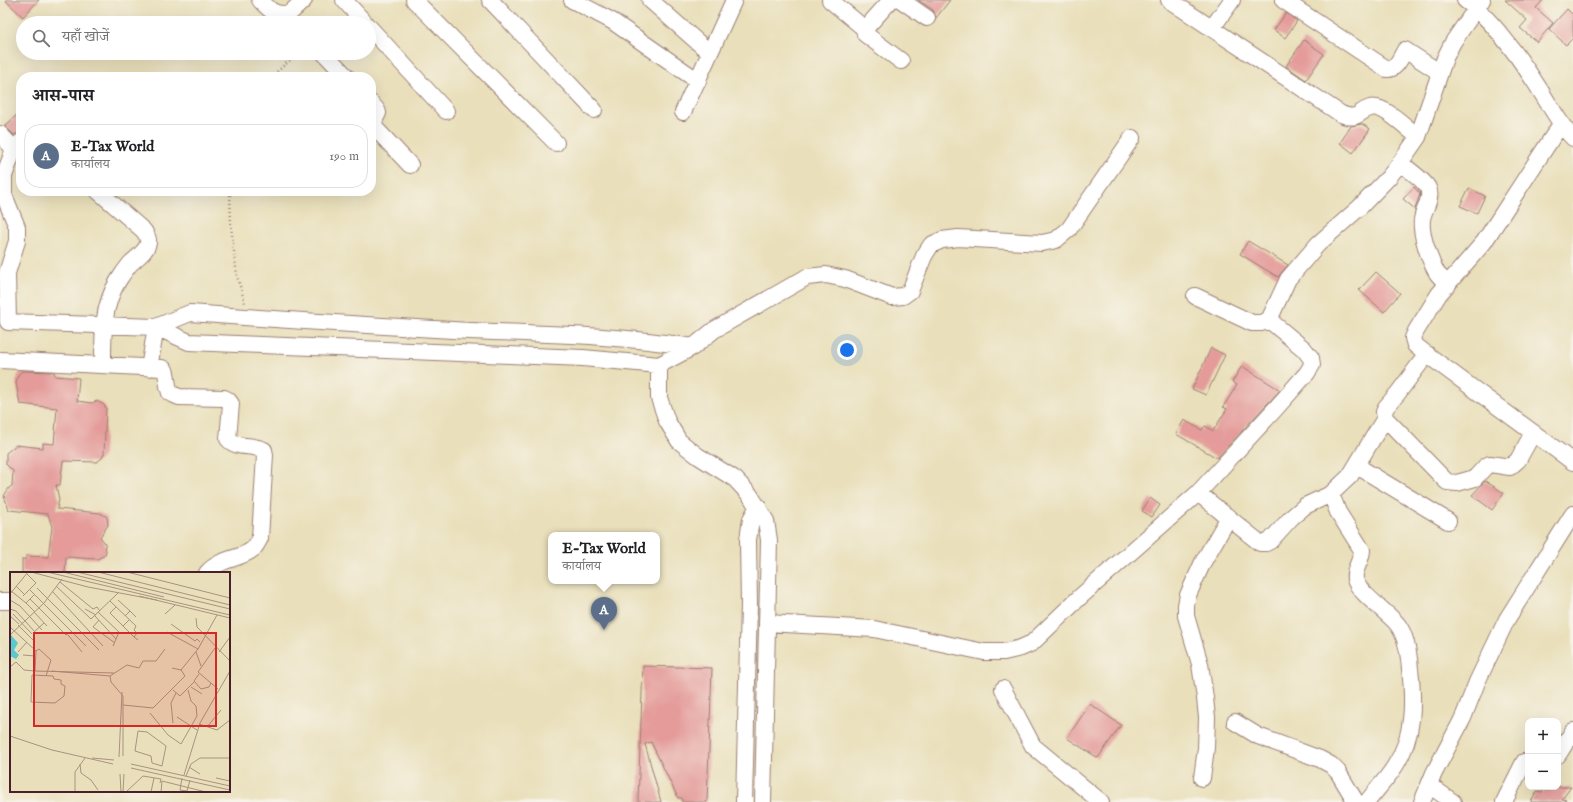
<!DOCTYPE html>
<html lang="hi">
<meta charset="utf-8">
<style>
:root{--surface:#fff;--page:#f6f6f6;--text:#202124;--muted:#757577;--line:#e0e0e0;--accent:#7c3aed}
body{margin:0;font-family:"IM FELL English","Noto Serif Devanagari",serif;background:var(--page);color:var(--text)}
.controls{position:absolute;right:12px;bottom:12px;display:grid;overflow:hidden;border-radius:8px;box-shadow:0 4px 16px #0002}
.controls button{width:36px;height:36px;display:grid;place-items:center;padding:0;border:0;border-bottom:1px solid var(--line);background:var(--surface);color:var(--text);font:20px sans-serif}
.you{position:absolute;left:847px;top:350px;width:14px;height:14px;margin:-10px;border:3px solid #fff;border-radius:50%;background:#1a73e8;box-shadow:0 0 0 6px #1a73e833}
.badge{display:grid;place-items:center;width:26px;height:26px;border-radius:50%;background:var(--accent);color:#fff;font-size:13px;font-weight:700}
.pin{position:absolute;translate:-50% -33px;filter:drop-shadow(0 1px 2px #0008)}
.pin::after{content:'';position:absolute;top:21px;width:14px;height:12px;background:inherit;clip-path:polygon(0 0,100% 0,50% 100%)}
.popup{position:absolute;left:548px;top:532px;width:112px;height:52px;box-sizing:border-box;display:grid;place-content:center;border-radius:8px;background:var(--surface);filter:drop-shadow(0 1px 3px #0005);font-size:13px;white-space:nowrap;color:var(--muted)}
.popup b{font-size:15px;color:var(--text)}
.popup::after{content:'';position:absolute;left:50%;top:100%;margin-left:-8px;border:8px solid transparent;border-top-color:var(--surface)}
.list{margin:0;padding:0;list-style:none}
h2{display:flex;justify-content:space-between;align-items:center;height:52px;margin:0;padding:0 16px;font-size:17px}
h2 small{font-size:13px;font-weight:400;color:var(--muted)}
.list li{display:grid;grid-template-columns:26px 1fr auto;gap:12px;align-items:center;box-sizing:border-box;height:64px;margin:0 8px 8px;padding:0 8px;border:1px solid var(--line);border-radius:16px}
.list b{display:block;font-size:15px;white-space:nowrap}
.list p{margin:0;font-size:13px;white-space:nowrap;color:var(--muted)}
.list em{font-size:13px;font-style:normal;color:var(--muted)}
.icon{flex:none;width:22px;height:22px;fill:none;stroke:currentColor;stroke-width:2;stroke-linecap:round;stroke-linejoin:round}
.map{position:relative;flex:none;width:1573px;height:802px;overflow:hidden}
.search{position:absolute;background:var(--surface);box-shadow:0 4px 16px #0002;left:16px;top:16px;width:360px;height:44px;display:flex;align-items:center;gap:10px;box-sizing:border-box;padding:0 14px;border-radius:22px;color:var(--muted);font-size:15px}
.panel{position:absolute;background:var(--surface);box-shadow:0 4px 16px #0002;left:16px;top:72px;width:360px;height:124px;border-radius:16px}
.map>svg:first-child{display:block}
.building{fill:#e49b9a}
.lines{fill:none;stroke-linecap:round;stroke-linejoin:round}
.minor-casing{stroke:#9a7f72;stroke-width:18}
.path{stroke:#9a7f72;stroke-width:2.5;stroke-dasharray:1 3;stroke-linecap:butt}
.minor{stroke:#fff;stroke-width:16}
.inset-road{fill:none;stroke:#a99281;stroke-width:1}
.view{fill:#d62828;fill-opacity:0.15;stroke:#d62828;stroke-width:2}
.inset-edge{fill:none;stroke:#4a1f2b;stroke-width:2}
</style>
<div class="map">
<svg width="1573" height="802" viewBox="0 0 1573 802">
<rect width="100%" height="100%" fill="#f7f3e8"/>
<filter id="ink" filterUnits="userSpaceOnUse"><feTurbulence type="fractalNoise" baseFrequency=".025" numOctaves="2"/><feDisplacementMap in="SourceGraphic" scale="8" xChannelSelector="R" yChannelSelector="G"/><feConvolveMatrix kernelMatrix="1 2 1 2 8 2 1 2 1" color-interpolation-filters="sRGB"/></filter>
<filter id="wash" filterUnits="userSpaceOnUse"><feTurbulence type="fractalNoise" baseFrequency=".012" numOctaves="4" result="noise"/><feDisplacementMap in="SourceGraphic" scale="16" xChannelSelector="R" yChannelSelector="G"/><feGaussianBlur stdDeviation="0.9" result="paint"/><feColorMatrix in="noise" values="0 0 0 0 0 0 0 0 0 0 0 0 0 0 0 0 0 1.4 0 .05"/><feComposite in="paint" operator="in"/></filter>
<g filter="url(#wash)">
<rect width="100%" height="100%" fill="#e9dfba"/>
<g id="blocks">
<path class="building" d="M5 0H39L23 17Z
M918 0H950L936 18 933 10Z
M1505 0H1543L1536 8 1553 23 1537 42 1520 28 1527 20Z
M1567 9 1573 15V38L1566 45 1549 29Z
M1286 13 1297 21 1285 38 1274 30Z
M1304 40 1324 54 1306 80 1286 66Z
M21 111V132L14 135 5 126Z
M1362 124 1370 129 1353 153 1340 143 1351 126Z
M1414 187 1420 194 1415 209 1403 199Z
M1469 188 1485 196 1477 213 1460 206Z
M1248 241 1288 265 1278 277 1240 254Z
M1376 272 1400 293 1384 312 1359 290Z
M1211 348 1225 355 1206 395 1192 389Z
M1242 366 1280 390 1217 458 1176 434 1184 420 1202 430 1205 426 1213 431 1227 409 1223 407 1237 385 1232 382Z
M22 371 54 372 55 376 79 378 77 401 92 403 97 401 104 405 106 408 104 454 102 458 97 462 63 461 60 485H56L59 500 57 509 100 513 107 517 108 525 100 537 105 543 106 551 105 555 97 559 66 557 65 573H22V559H26V556L48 557 52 527 48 514 9 510 4 496 9 488 12 486 13 471 6 464V453L16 445 43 448V443L54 444 57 408 20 404 16 383 18 375Z
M1485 481 1504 493 1492 510 1472 495Z
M1150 498 1160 505 1152 517 1142 511Z
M643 666 712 668 707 802H682V798H678L651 742 645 744 661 802H638Z
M1090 704 1121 725 1098 758 1067 738Z
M1545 787H1571L1562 799 1566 800 1565 802H1531L1537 791 1542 792Z"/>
</g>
</g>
<g filter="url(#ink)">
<use href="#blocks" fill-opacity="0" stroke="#9a7f72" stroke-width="1"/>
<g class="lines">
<defs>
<path id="minor" d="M260 0C270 10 273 15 289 14L304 0
M344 0 365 23
M414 0 556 143
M490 0 594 110
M572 0 612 21 698 81
M650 0 710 53
M830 0 865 29
M891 0 865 29V34L901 61
M901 0 927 18
M1169 0 1341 114C1359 121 1357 112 1370 108 1384 104 1408 129 1418 137
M1283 0 1387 69C1396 70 1401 57 1405 50L1439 72
M1465 0C1497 22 1528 70 1548 103 1556 115 1562 127 1573 138
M369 27 446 111
M1212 28 1232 0
M324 53 347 77
M371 103 377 110 378 113 374 121 375 128 410 165
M683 112 734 0
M1561 124 1484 242 1439 294 1416 331 1413 338 1415 345 1425 353 1573 462
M0 134 14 149
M21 142 14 149 4 176V195L17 227V241L7 273 8 322 156 327 189 342 583 358 659 365 693 347 714 330 807 277 826 275 845 279 892 297 903 296 910 291 924 256 931 245 942 240 958 238 1042 243 1056 240 1069 229 1132 138
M1400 163C1408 169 1424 180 1428 188 1433 199 1423 209 1422 220 1420 234 1430 261 1437 273 1440 277 1444 281 1448 285
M98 191 144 231C146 235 149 238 148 243 146 252 136 258 130 264 126 269 121 276 118 281 102 307 103 336 103 365
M1195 296 1252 323H1261L1269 320 1288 279 1318 244 1359 208 1389 177 1400 163 1418 137 1445 58 1453 42 1482 0
M156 327 190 313C283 320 377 326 470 331 545 334 620 335 693 347
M1427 354 1398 393 1386 407 1384 412 1385 418 1447 482 1457 483 1475 478 1486 466 1490 464 1510 467 1518 460 1533 433
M0 360 162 368 165 370C168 377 166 383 170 393L179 397 224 398 228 400 231 404 228 439C236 449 253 444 264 450L265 455 260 538C258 542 256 546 253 549 240 560 221 557 207 573
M659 365V398L667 421 679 441 698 456 735 479 750 495 766 521 769 540 763 802
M149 368 156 327
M1357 466 1448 521
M1198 493 1260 543H1266L1270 541 1291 518 1305 506 1331 494 1350 476 1385 418
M1331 494 1338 512 1362 550C1362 560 1353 570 1355 579 1357 592 1390 614 1398 625 1407 637 1409 656 1410 669 1414 702 1414 737 1395 766 1387 779 1376 790 1367 802
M0 601H11
M767 623 874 629 984 652H1004L1021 648 1032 643 1080 597 1198 493 1277 407 1307 373 1312 365 1311 358 1304 349 1269 320
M1003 689 1033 746 1101 802
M1235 722 1258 736 1320 759 1331 765 1338 772 1356 802
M1558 755 1573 731
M1202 778 1206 748 1207 718 1205 698 1200 664 1186 616V605L1188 595 1203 562 1229 517
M1429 785 1453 802
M744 802 749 605 748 540 751 519 758 506
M1422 802 1434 773 1463 718 1477 682 1507 619 1573 514
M1504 802 1524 762H1528"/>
</defs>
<use href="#minor" class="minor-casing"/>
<path class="path" d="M271 77 298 53
M230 191 231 226 237 276 245 303"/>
<use href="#minor" class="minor"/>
</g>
</g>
<g transform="translate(10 572)">
<rect width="220" height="220" fill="#e9dfba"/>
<path d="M0 62 8 71 4 78 9 83 6 87 0 84Z" fill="#5ac8ce"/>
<path class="inset-road" d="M21 0 78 15 147 28M37 0 220 43M53 0 154 25M67 0 220 37M88 0 220 33M117 0 220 26M50 10 83 37 87 35 90 39M6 14 15 23M46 14 81 47 108 21M27 16 89 78M0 18 16 31 25 22M20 18 76 74M42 19 93 74M0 22 18 0M13 24 26 11 17 2M129 24 220 46M20 27 56 63 61 60M0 28 10 34 32 58M108 28 120 39M100 29 126 54 124 58 127 61 124 65 128 68M16 31 25 40M106 35 100 41 113 54M0 37 6 39 25 60M75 37 86 43M24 40 37 54M88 40 109 60 103 74M3 42 22 62M155 42 165 33M0 44 9 52M85 44 106 67M115 44 120 39 126 45M186 46 187 55 220 89M89 48 83 55 105 71M119 48 113 54 124 65M161 52 185 69 187 67 190 70M8 53 23 68M0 55 26 79 29 77 41 88 36 104M24 60 34 51M157 60 188 77M0 63 34 31 52 7M58 63 72 80M205 76 188 100 208 117M26 79 25 99 104 101M8 80 17 70M186 80 191 94M209 80 220 65M13 83 25 84M0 95 6 90 14 98 25 99M162 96 171 98 188 77 207 43M42 99 100 104 117 93 129 96 133 89H146L155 77M189 102 184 109 191 117 199 115 201 111M22 103 43 104 44 107 51 108V112L55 114 54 124 45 131 21 130ZM100 104 101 110 113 124V184M181 115 192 122M163 118 170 124 184 110M113 133 143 136 175 104 171 98M140 141 158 163 171 172 187 144 186 134 181 129 178 118M167 145 187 158M163 151 161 131 166 121M189 152 207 158 220 148M197 155 211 138M128 159 137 160 156 174 152 194 142 191 141 184 125 179ZM0 164 42 178 103 192M109 185 112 120M82 186 104 188M70 192 71 201 81 208 88 218M121 192 220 214M179 195 190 202M121 196 220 218M110 202 111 220M174 203 190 151 220 99M176 204 181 192 190 186H220M172 206 170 218 177 219 180 208M206 206 220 209M65 220V200L75 186M113 220 114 202M116 220 133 204 151 207 150 211M141 220 144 206M151 220 152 209 196 220"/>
<path class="view" d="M24 61H206V154H24Z"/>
<rect width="220" height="220" class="inset-edge"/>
</g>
</svg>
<div class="controls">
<button>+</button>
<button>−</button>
</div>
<div class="you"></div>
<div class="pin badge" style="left:604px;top:630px;background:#5c6f8a">A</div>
<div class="popup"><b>E-Tax World</b>कार्यालय</div>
<div class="search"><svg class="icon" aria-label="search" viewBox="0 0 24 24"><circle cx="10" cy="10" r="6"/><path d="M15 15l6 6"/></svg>यहाँ खोजें</div>
<section class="panel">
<h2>आस-पास<small></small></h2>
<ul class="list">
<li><span class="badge" style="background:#5c6f8a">A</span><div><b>E-Tax World</b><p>कार्यालय</p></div><em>190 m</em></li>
</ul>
</section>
</div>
